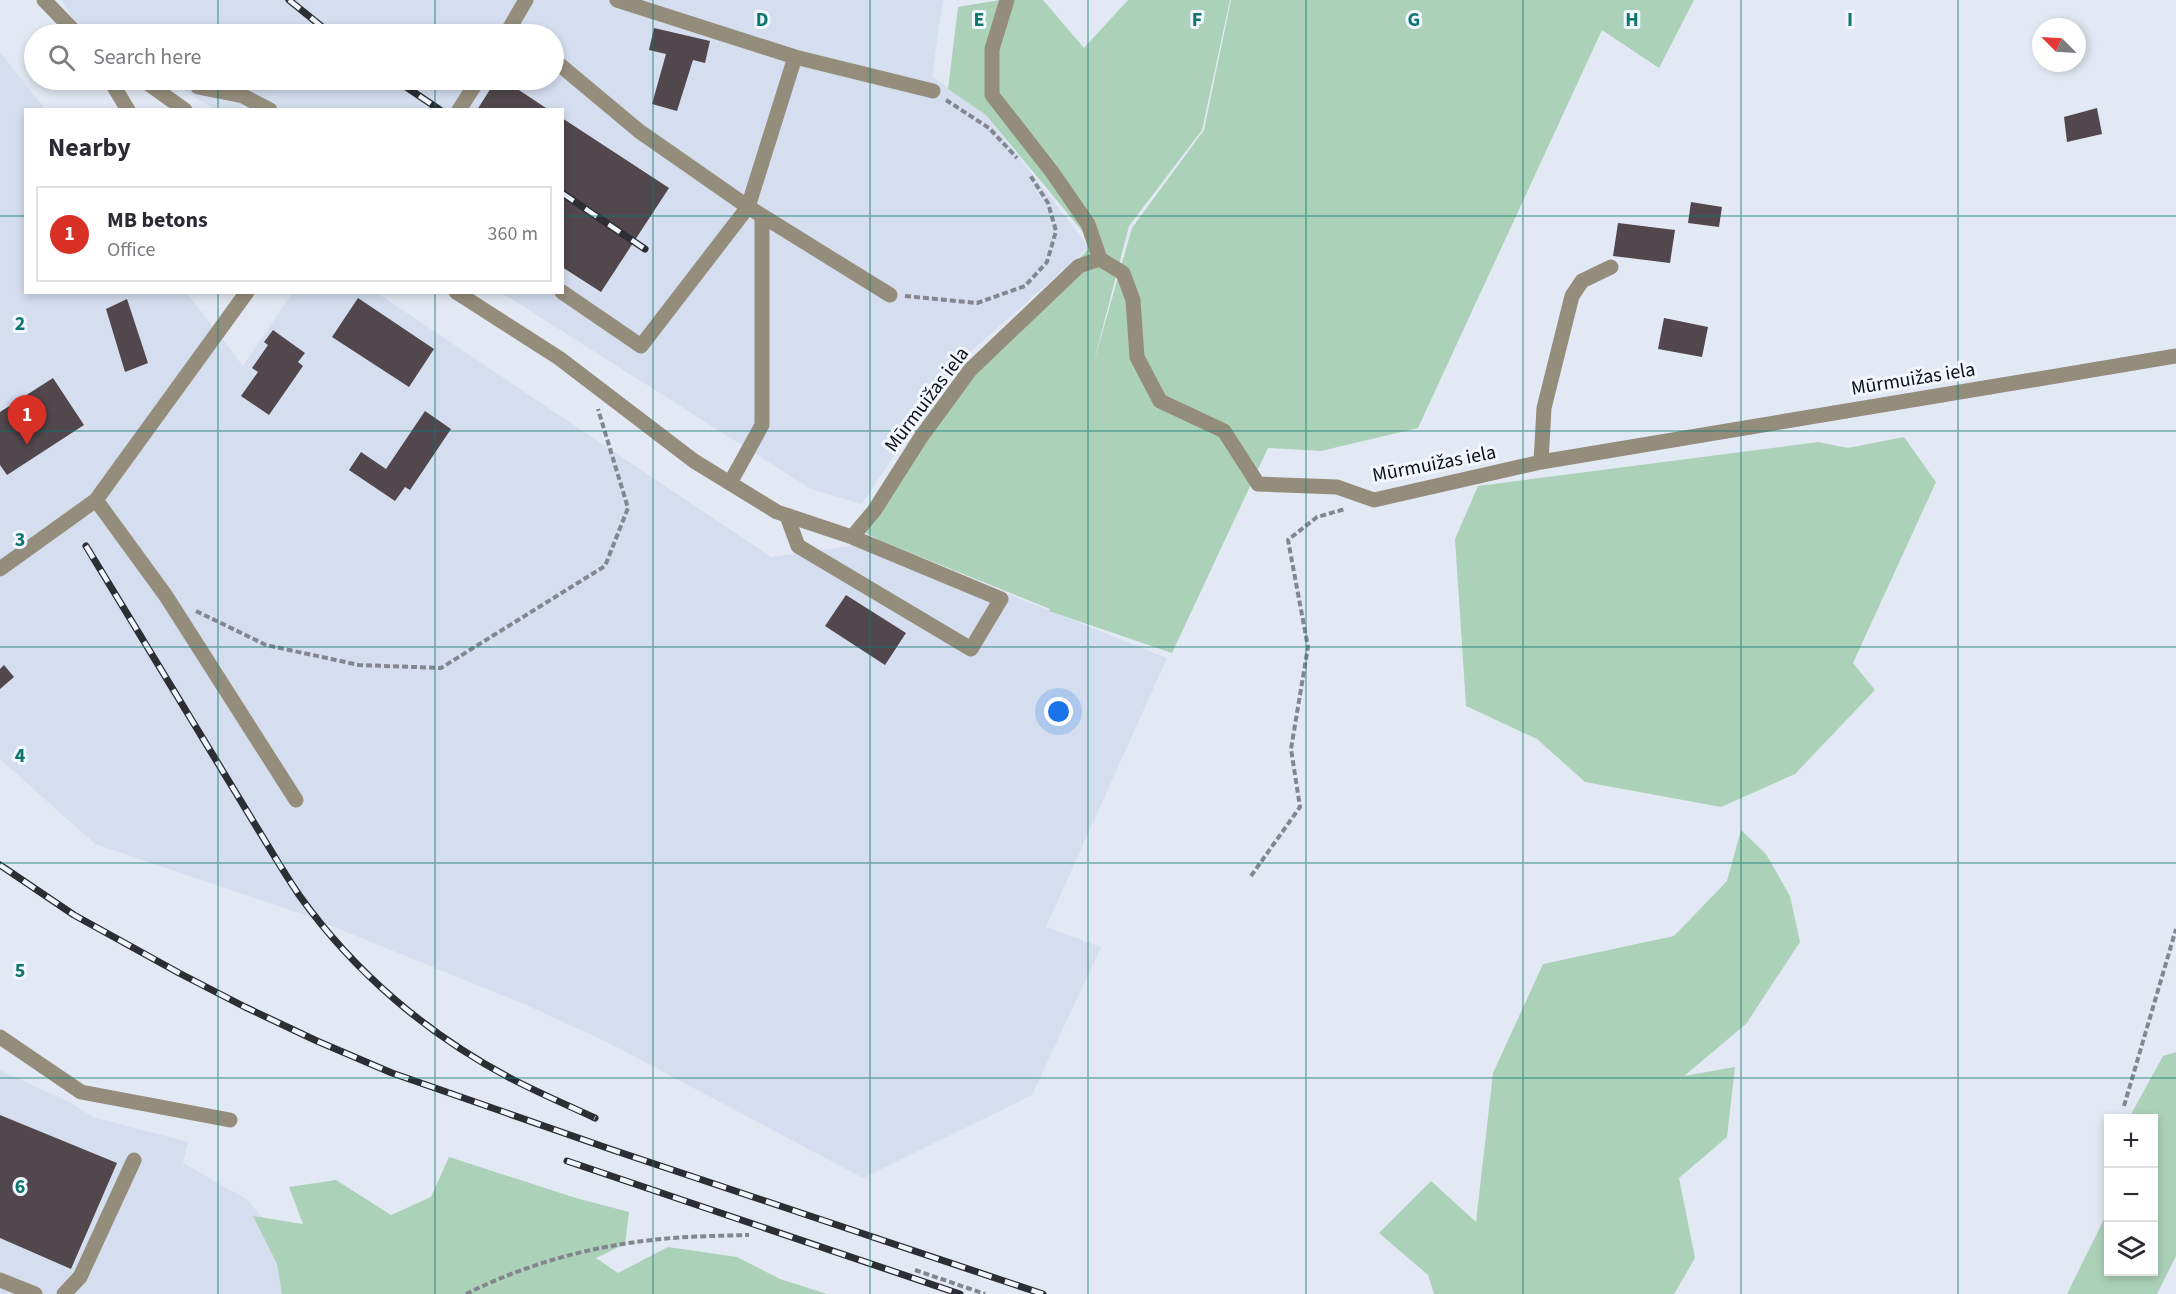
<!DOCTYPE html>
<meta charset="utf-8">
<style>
:root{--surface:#fff;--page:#f7f7f7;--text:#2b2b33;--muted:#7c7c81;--line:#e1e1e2;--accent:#d93025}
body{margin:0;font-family:"Source Sans 3",sans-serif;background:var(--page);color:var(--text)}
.controls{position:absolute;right:18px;bottom:18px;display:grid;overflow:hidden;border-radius:0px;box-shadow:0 3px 9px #0003}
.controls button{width:54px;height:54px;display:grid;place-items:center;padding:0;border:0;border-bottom:2px solid var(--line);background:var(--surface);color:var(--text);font:30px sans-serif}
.compass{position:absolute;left:2032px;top:18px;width:54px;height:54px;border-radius:50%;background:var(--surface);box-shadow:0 3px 9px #0003;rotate:294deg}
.you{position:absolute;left:1059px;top:712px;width:21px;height:21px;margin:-15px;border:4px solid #fff;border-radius:50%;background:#1a73e8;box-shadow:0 0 0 9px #1a73e833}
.badge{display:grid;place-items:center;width:39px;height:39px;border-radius:50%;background:var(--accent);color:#fff;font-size:20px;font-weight:700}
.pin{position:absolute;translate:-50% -50px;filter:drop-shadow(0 2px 3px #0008)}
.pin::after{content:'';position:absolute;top:32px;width:21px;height:18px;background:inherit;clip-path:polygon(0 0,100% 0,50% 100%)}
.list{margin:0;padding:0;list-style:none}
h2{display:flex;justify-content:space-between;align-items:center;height:78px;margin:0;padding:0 24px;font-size:26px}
h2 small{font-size:20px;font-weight:400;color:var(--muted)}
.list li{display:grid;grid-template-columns:39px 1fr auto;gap:18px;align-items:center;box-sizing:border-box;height:96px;margin:0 12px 12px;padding:0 12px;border:2px solid var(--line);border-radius:0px}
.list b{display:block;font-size:22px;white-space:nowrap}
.list p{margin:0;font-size:20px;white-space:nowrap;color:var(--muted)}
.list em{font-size:20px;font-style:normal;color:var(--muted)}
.icon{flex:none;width:33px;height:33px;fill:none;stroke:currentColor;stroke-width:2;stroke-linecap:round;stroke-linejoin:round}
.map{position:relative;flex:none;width:2176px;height:1294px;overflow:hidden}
.search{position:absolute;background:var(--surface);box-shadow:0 3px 9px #0003;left:24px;top:24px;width:540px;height:66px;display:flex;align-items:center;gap:15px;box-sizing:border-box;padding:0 21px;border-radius:33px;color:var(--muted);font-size:22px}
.panel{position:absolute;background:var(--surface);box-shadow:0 3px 9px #0003;left:24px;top:108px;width:540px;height:186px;border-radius:0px}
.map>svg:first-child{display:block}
.built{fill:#d4deef}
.green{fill:#acd1b9}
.building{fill:#51474c}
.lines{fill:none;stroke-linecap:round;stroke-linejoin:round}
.path{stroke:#82868e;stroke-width:4;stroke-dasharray:6 3;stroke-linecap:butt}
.minor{stroke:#958d7c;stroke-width:15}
.rail-casing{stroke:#2c2e33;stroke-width:7}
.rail{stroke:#f1f6ff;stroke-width:4.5;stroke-dasharray:14;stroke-linecap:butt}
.grid{fill:none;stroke:#0f766e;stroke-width:1.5;stroke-opacity:0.55}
.labels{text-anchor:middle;stroke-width:6;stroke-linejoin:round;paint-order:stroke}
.street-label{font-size:20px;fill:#0e1014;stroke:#f1f6ff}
.grid-label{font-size:20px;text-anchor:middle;font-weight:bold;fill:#0f766e;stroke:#f1f6ff;stroke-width:6;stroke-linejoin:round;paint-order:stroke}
</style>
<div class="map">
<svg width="2176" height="1294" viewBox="0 0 2176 1294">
<rect width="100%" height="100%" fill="#e3e9f4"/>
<path class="built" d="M62 0H943L932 76 986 115 1089 247 953 367 862 504 811 489 502 293 562 292V110L214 109 167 80H554V34H96L73 20Z
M0 52 45 109 26 110V292L187 293 243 366 292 293H377L771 557 879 542 1167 658 1046 927 1101 947 1032 1095 863 1178 609 1043 524 1004 302 914 95 844 0 759Z
M0 1070 71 1103 93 1117 188 1142 183 1163 248 1200 285 1247 298 1294H0Z"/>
<path class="green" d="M1000 0H1043L1084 48 1128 0H1230L1202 130 1129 226 1093 365 1132 228 1204 130 1231 0H1694L1659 68 1602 30 1418 428 1321 451 1268 448 1172 653 1049 611 1050 609 881 541 864 532 965 381 1093 244 986 115 948 89 958 7Z
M1904 437 1936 482 1853 663 1875 690 1795 774 1721 807 1585 782 1537 739 1466 706 1455 539 1478 486 1818 442 1848 448Z
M1741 830 1766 854 1790 896 1800 942 1746 1024 1684 1076 1735 1067 1727 1137 1679 1178 1695 1258 1674 1294H1434L1428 1275 1379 1233 1431 1181 1476 1222 1493 1073 1543 964 1674 936 1727 881Z
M2176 1052V1256L2157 1294H2067L2108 1211V1272H2154V1118H2129L2163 1056Z
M449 1157 576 1198 629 1212 625 1244 596 1258 618 1273 668 1247 737 1257 780 1279 827 1294H282L277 1264 253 1216 303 1224 289 1187 336 1180 391 1215 431 1197Z"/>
<path class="building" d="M654 28 710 41 705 63 693 60 677 111 652 104 666 54 649 50Z
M496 80H504L549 110H477Z
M2097 108 2102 134 2067 142 2064 117Z
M562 118 669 188 601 292 562 267Z
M1691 202 1722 207 1719 227 1688 223Z
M1618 223 1675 230 1670 263 1613 256Z
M358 298 434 349 409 387 332 337Z
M127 299 148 363 125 372 106 309Z
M1664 318 1708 327 1702 357 1658 349Z
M273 330 305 353 298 362 303 366 269 415 241 396 258 372 252 368 268 345 264 342Z
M53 378 84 425 7 475 0 465V412Z
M425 411 451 429 410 490 405 487 395 501 349 470 361 452 386 469Z
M846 595 906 633 885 665 825 626Z
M4 665 14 677 0 689V669Z
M0 1115 117 1163 71 1269 0 1238Z"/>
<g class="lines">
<path class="path" d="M946 100 989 128 1017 158
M905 296 977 303 1025 286 1047 262 1056 231 1048 203 1030 175
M196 611 266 645 359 665 441 668 605 566 628 508 598 409
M1251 876 1300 807 1291 749 1308 647 1288 540 1317 517 1345 509
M2124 1106 2176 929
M915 1270 985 1294
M466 1294C524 1265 587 1247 652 1240 684 1236 717 1236 749 1235"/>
<path class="minor" d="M44 0 77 34
M617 0 795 57 933 91
M1007 0 992 49V95L1052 172 1088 224 1100 259
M506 34 526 0
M554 60 639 131 748 207 890 295
M110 80 128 110
M143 80 185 110
M198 87 243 96 270 110
M459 110 478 80
M247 292 96 500 166 596 296 800
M456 292 559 358 694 461 777 512 852 537 1001 599 971 649 798 546 787 516
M562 292 641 346 748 207 795 57
M1541 462 1544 408 1572 296 1582 281 1611 267
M730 483 762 425V216
M852 537 874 511 921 437 970 370 1079 266 1100 259 1123 273 1133 300 1137 357 1160 401 1224 431 1258 484 1337 487 1374 500 1541 462 2176 356
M0 569 96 500
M0 1037 81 1092 230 1120
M0 1280 35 1294
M64 1294 80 1277 134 1160"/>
<defs>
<path id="rail" d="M289 0 331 34
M396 80 440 110
M562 193 645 249
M86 546 270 849C279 864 289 880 299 895 354 972 428 1035 512 1079 539 1093 567 1105 595 1118
M0 865 74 915 179 973 245 1007 317 1041 392 1073 610 1149 1043 1294
M567 1161 960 1294"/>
</defs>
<use href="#rail" class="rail-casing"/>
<use href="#rail" class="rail"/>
</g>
<path class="grid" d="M218 0V34M435 0V34M653 0V1294M870 0V1294M1088 0V1294M1306 0V1294M1523 0V1294M1741 0V1294M1958 0V1294M218 80V110M435 80V110M0 216H26M562 216H2176M218 292V1294M435 292V1294M0 431H2176M0 647H2176M0 863H2176M0 1078H2176"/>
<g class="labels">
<g class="street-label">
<text transform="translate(1913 378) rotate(-9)" y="7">Mūrmuižas iela</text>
<text transform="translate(926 399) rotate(-53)" y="7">Mūrmuižas iela</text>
<text transform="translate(1434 463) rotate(-11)" y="7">Mūrmuižas iela</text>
</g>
</g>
<g class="grid-label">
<text x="762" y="26">D</text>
<text x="979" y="26">E</text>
<text x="1197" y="26">F</text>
<text x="1414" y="26">G</text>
<text x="1632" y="26">H</text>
<text x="1850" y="26">I</text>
<text x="20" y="330">2</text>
<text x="20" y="546">3</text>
<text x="20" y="762">4</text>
<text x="20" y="977">5</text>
<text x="20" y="1193">6</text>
</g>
</svg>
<div class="controls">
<button>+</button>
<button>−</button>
<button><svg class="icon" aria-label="layers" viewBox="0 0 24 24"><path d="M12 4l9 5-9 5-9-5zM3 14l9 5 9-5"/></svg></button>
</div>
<svg class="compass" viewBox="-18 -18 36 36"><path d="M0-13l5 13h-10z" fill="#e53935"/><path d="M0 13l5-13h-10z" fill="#7c7c81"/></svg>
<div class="you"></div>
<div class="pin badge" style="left:27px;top:445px">1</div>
<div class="search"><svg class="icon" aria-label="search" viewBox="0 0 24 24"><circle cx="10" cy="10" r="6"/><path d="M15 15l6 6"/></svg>Search here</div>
<section class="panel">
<h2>Nearby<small></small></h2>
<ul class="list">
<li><span class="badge">1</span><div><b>MB betons</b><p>Office</p></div><em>360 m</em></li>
</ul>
</section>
</div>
